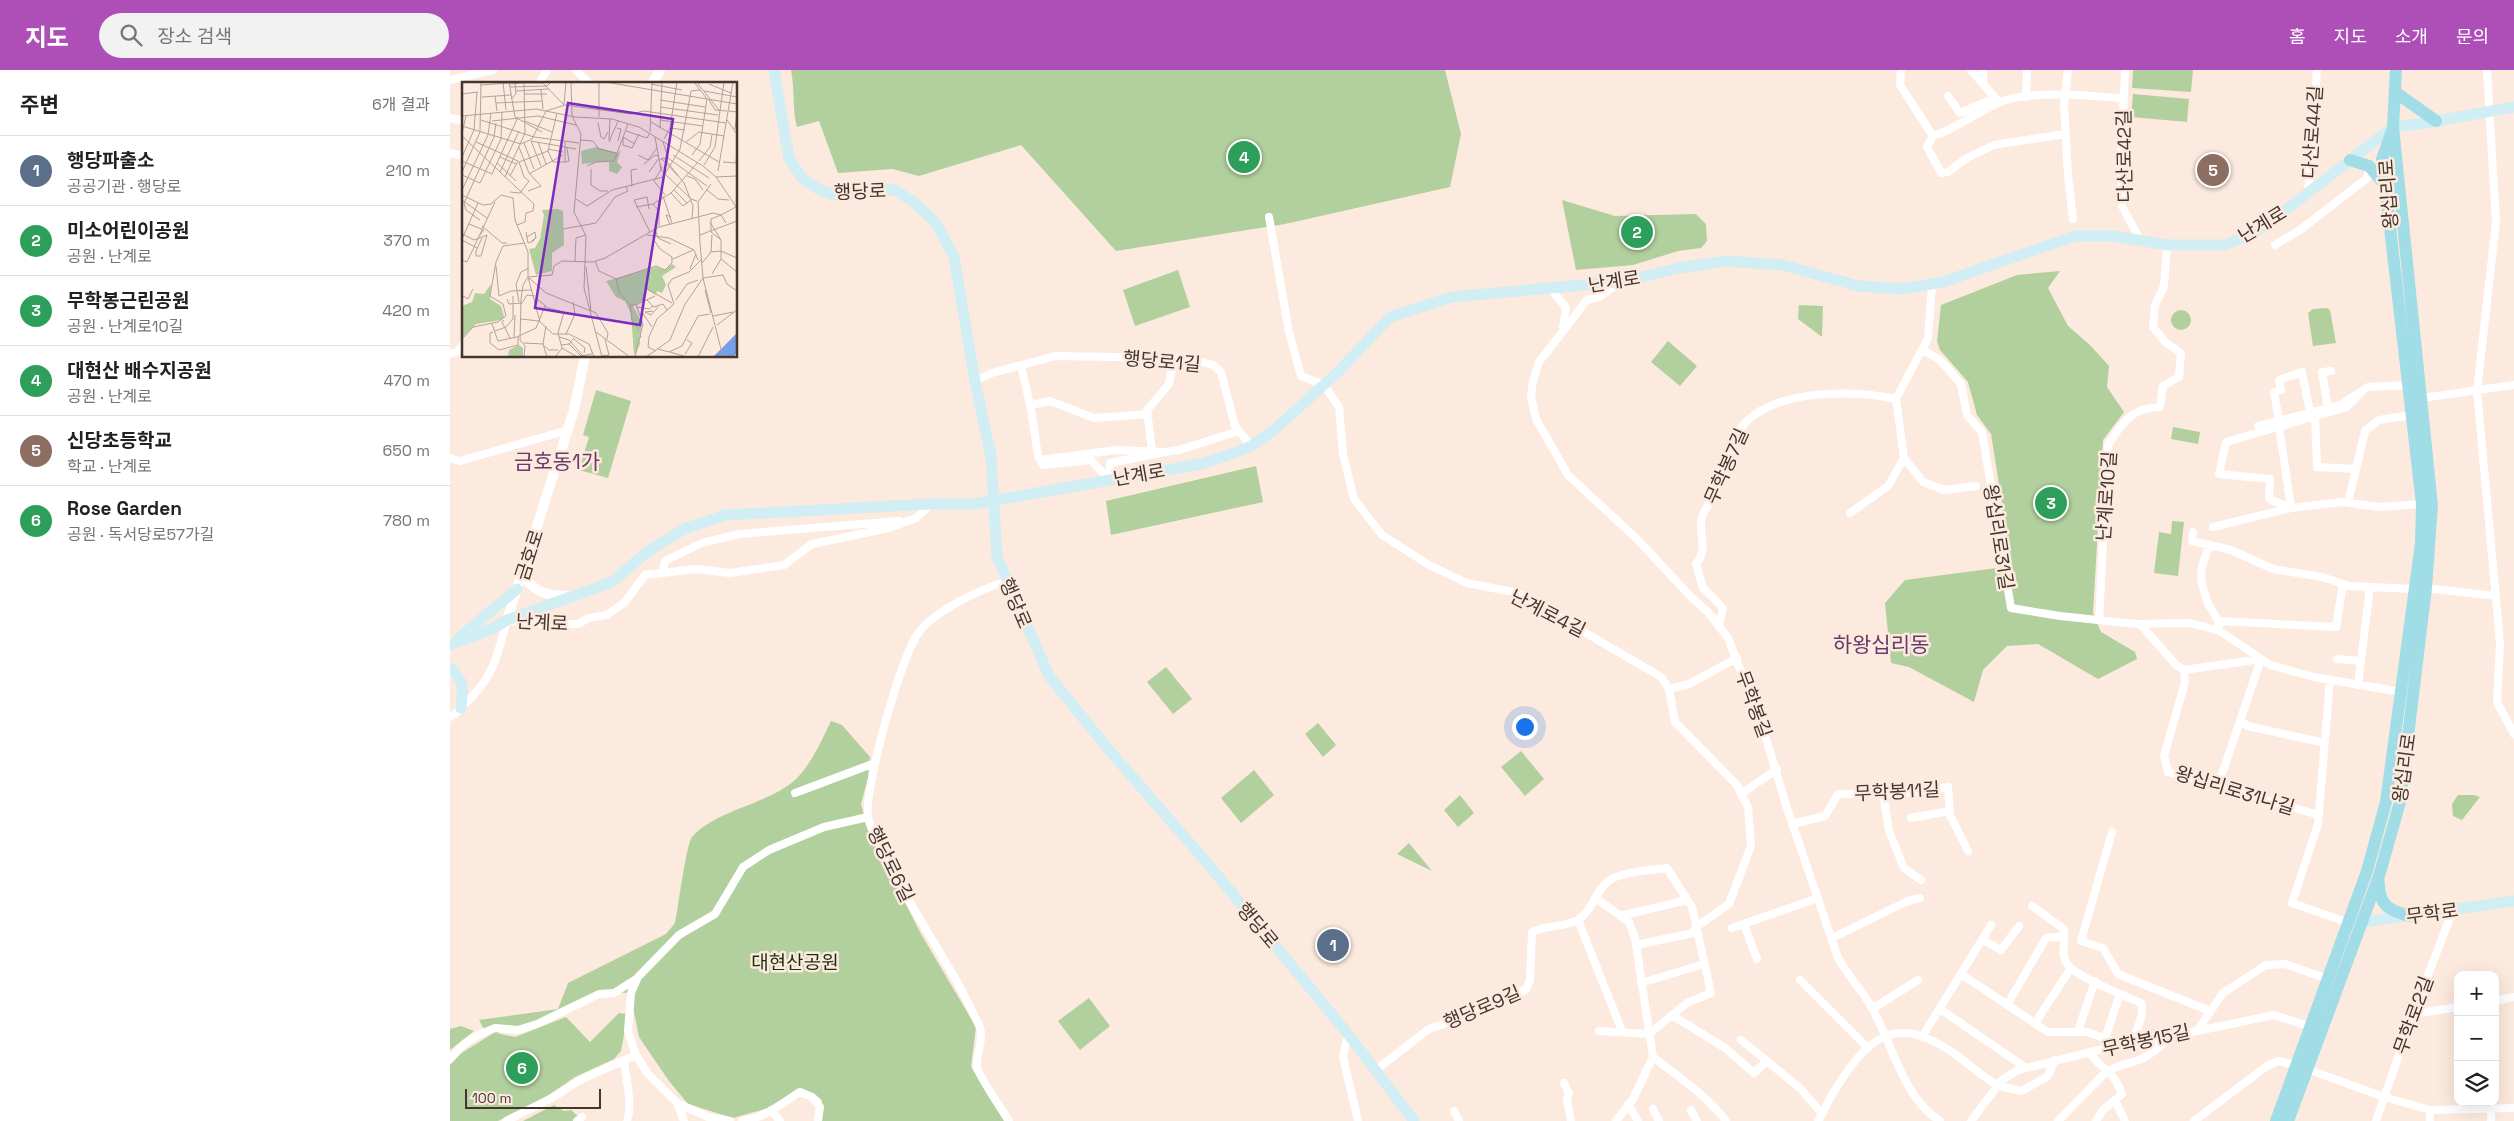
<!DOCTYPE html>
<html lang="ko">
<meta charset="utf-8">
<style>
:root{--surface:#fff;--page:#f2f2f2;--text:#202124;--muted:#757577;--line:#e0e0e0;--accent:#ae4eb7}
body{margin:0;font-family:"Space Grotesk","Noto Sans KR",sans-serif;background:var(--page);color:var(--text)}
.controls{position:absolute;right:15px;bottom:15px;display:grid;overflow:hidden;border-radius:10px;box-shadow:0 5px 20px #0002}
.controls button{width:45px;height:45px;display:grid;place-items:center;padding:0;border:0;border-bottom:1px solid var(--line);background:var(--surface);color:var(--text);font:25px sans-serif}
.scale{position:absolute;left:15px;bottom:12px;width:136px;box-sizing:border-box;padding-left:5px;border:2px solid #42362e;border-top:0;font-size:14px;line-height:18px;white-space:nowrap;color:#42362e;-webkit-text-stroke:4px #fdeade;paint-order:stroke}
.you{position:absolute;left:1074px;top:656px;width:18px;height:18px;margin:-12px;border:4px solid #fff;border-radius:50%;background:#1a73e8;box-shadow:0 0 0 8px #1a73e833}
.badge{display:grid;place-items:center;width:32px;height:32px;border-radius:50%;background:var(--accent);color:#fff;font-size:16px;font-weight:700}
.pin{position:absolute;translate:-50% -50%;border:2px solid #fff;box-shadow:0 1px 5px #0006}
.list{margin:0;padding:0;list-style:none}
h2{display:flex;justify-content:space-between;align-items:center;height:65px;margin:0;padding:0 20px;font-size:21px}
h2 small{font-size:16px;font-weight:400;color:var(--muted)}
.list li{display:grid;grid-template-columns:32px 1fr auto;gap:15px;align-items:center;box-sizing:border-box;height:70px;padding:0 20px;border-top:1px solid var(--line)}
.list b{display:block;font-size:19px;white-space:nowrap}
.list p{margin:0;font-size:16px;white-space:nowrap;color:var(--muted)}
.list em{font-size:16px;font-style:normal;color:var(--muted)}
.icon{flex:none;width:28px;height:28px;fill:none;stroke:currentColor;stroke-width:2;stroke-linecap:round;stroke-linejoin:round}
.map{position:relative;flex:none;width:2064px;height:1051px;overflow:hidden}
header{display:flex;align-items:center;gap:30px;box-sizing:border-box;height:70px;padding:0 25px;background:var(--accent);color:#fff}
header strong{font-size:24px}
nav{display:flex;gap:28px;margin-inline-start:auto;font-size:18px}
.search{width:350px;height:45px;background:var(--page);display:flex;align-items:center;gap:12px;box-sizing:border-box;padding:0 18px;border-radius:28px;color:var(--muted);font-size:19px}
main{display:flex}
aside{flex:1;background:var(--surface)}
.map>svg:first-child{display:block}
.green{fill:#b2d09d}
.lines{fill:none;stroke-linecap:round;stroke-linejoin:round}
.minor{stroke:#fff;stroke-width:8}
.tertiary{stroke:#fff;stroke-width:10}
.secondary{stroke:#d0eef3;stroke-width:11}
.primary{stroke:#a0dde7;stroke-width:12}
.labels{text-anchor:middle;stroke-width:5;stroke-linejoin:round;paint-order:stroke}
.street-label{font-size:19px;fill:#42362e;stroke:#fdeade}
.park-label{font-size:19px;fill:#1e2f0f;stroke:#fdeade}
.quarter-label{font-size:21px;fill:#68396c;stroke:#fdeade}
.inset-road{fill:none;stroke:#b2a298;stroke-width:1}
.view{fill:#7b2cbf;fill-opacity:0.15;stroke:#7b2cbf;stroke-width:2.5}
.inset-edge{fill:none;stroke:#42362e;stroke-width:2.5}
</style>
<header>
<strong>지도</strong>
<div class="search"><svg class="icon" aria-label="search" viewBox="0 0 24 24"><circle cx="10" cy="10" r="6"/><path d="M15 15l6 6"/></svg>장소 검색</div>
<nav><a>홈</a><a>지도</a><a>소개</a><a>문의</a></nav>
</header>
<main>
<aside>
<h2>주변<small>6개 결과</small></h2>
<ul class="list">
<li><span class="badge" style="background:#5c6f8a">1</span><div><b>행당파출소</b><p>공공기관 · 행당로</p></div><em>210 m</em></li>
<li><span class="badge" style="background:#2e9e5b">2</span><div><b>미소어린이공원</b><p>공원 · 난계로</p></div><em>370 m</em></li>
<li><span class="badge" style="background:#2e9e5b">3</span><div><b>무학봉근린공원</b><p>공원 · 난계로10길</p></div><em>420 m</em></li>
<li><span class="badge" style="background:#2e9e5b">4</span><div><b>대현산 배수지공원</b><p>공원 · 난계로</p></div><em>470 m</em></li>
<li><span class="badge" style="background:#8d6e63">5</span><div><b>신당초등학교</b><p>학교 · 난계로</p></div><em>650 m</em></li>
<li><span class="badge" style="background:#2e9e5b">6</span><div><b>Rose Garden</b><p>공원 · 독서당로57가길</p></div><em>780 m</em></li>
</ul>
</aside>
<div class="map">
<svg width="2064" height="1051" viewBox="0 0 2064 1051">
<rect width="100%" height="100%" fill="#fdeade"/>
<path class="green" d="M341 0H995L1011 64 1000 117 835 154 666 181 571 75 469 106 442 99 388 103 369 51 347 57C342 39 345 19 341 0Z
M1683 0H1743L1741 22 1682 18Z
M1683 24 1739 29 1737 52 1681 47Z
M1112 130 1165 146 1246 144 1256 154 1257 171 1251 178 1228 181 1183 195 1126 200Z
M728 200 740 237 685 256 673 220Z
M1610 201 1598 218 1618 256 1640 275 1659 296 1657 317 1674 342 1653 370 1643 543 1651 562 1685 582 1687 589 1648 609 1588 574 1557 576 1533 600 1524 632 1459 597 1441 593 1435 533 1455 510 1562 496 1541 364 1527 345 1518 312 1490 280 1487 271 1491 235 1567 205Z
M1349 235 1373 236 1372 267 1348 249Z
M1877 238 1880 240 1886 273 1863 276 1858 243 1863 239Z
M1721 250a10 10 0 1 1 20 0a10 10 0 1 1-20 0Z
M1218 271 1247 296 1230 316 1201 292Z
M146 320 181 331 158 408 129 400 139 367 133 365Z
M1723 357 1750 362 1748 374 1721 369Z
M806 396 813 432 661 465 656 431Z
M1722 451 1734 452 1728 506 1704 503 1709 462 1721 464Z
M716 597 742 629 723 644 697 612Z
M381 651 392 655 420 687 418 708 411 734 419 762 471 864 526 957 521 997 554 1051H371L372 1030 366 1025 347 1019 322 1037 283 1048 238 1034 219 1011 189 967 180 923 148 922 93 953 46 963 65 967 116 947 140 972 169 943 178 944 171 981 164 989 125 1007 97 1026 48 1051H0V995L10 984 42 964 37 965 29 950 108 939 118 913 216 864 225 853C228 839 236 775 242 767 266 739 322 734 348 707 363 691 372 669 381 651Z
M868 653 886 675 873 687 855 664Z
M1071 681 1094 709 1075 726 1051 697Z
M804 700 824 725 791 753 771 728Z
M1010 725 1024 743 1008 757 994 740Z
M2008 725H2024L2030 727 2012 750 2003 746 2002 734Z
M959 773 982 801 947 784Z
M639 928 660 956 630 980 608 951Z
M11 956 24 961 0 980V959Z
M104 1035 114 1041 121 1040 128 1046 123 1051H73Z"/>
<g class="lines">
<path class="minor" d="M126 0 140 14
M1451 0 1450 15 1483 66
M1521 0 1548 31
M1618 0 1614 35 1618 105 1623 149
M1675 0 1671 90 1672 136 1690 170
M2037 0 2046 152 2027 321 2050 573 2047 632 2064 664
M0 10 43 0
M89 14 97 0
M1533 14V0
M1498 26 1510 43 1545 28
M1576 27 1577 0
M0 48 14 51
M1615 64 1544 75 1517 88 1498 102 1491 103 1477 77 1483 66C1506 59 1525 43 1548 33 1579 19 1638 26 1673 28
M0 83 14 86
M1858 123 1867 0
M819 147 839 262 851 306 874 315 889 337 893 384 904 429 932 465 979 495 1017 513 1068 523 1211 607 1219 619 1225 652 1288 716 1291 724 1327 699
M1825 175 1850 160 1916 109 1922 98
M1171 212 1149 227 1137 230 1089 292 1083 310 1081 327 1086 349 1118 405 1187 469 1242 528 1258 542 1278 568 1314 662 1337 738 1388 888C1398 905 1411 920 1421 936 1443 974 1452 1027 1490 1051
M1101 219 1116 238 1113 257
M1473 280 1490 290 1511 314 1517 345 1532 362 1561 538 1610 546 1686 554 1740 553 1770 561 1820 595 1864 607 1951 622
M0 284 7 282 14 274
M571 295 581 339 588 386 593 395 641 390 659 410
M525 311 542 303 605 286 724 288 749 291 763 295 771 302 785 356 801 376
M1972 328 2064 315
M1446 329 1454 388 1473 412 1494 420 1526 416
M1446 329 1478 268 1482 215
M580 335 600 331 644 348 698 344
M1878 338 1872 302 1881 301
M1865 346 1867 397 1906 399
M1829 350 1824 322 1831 320 1829 310 1852 302 1860 342
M1808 356 1890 335 1918 317 1959 315
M1829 356 1841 438
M702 381 697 340 719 314 724 288
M0 388 10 391 118 360
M590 390 667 380 714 382 729 380 789 361
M659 410 660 393 711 383
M1898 433 1915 361 1929 350 1962 345
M1841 438 1819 429 1820 409 1769 404 1776 372 1897 337 1911 323
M1400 443 1438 416 1454 388
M1763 457 1841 438 1892 432 1929 437 1972 434
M1743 462 1742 471 1781 480 1823 499 1872 507 1900 516 1965 519
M1760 475C1749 499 1748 508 1758 533 1761 540 1767 546 1769 555
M210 503 213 500 215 491 252 473 289 464 449 451
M557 511C531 519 486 540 469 562 451 585 414 719 418 747 420 760 430 774 435 785 463 845 504 898 530 958 534 969 526 984 527 996 527 1004 553 1041 559 1051
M1976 518 2046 526
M1649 550 1658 375C1671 354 1682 337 1710 337L1713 316 1729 307 1731 283 1715 272 1703 257 1705 235 1714 216 1717 175
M1768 551 1886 557 1893 514
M1690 554 1726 595 1734 600
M1269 556 1273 538 1253 518 1246 494C1260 476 1247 465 1252 447 1255 439 1261 431 1264 423 1273 403 1280 367 1297 351 1330 319 1405 320 1446 329
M1887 589 1910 591
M1734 600 1735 612 1714 686 1718 702 1869 745
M1734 600 1811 589 1768 716
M1880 610 1868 754 1842 833 1899 853
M1908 615 1920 517
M1219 619 1239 614 1287 588
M0 647C8 643 12 637 18 631 45 604 47 586 57 550L81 554H128L139 548 157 545 175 532 195 505 246 499 280 503 334 495 362 474 439 458 466 448 481 434
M1790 651 1798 656 1875 673
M1433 722 1439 761 1454 798 1471 810
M345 723 425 693
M1461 748 1499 741
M1342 754 1375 746 1388 724 1461 723 1498 717 1500 745 1518 781
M1662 762 1631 871 1653 878 1668 904 1760 941
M1147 829 1179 852 1185 868 1203 987C1229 1007 1256 1025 1276 1051
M1582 836 1614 859C1615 868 1611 886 1617 894 1626 907 1675 926 1691 933 1696 946 1684 960 1684 974
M1170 846 1237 830
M1128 850 1172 961
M1294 854 1307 889
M1246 857 1279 834 1301 776 1298 737 1291 724
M1282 858 1368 828
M1382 868 1458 831 1470 828
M1533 870 1551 880 1569 856
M1186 875 1243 863 1246 857
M1511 904 1598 962H1637L1663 971 1669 977
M1350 910 1418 978
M1191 913 1254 894
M2045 931 2064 927
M1557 935 1596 868 1614 866
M1422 939 1468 910
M1490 939 1576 998
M1963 944 2008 937
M1222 945 1275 978 1304 1003 1316 992
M1585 953 1621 898
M1628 961 1645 911
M1747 961 1824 945 1861 957
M898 964 893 987 908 1051
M1472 967 1541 855
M1655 968 1670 924
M1291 970 1351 1019 1372 1044
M1639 982C1652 1001 1662 998 1672 1024L1653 1040 1646 1051
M0 989 14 974 28 965 45 958 68 960 87 954 149 924 164 923 186 909
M174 991C176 1010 183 1034 177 1051
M927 999 979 959 996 953 1038 931 1076 920 1080 910 1082 862C1097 855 1112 857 1126 851 1141 844 1145 822 1157 812 1168 802 1202 800 1217 798L1242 837 1261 923 1237 933 1199 964 1149 961
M1857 999 1934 1027 1980 1040 2064 1038
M1114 1013 1119 1023 1117 1030 1121 1051
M1665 1030 1675 1051
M2041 1032V1051
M227 1033 234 1051
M1178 1034 1188 1051
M1203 1039 1209 1051
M321 1040 330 1051
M1241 1040 1247 1051
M1980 1040V1051
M1004 1041 1009 1051
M56 1051 104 1027 130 1010 186 985
M127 1051 132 1047
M280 1051 258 1047 227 1033 198 1004 186 985 178 961 181 923 188 907 229 865 265 844 293 797 319 780 374 757 418 747
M292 1051C313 1049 332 1033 350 1022L362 1027 370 1037 368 1051
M1166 1051 1183 1029 1203 987
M1368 1051C1373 1044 1376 1035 1380 1028 1415 970 1442 940 1505 984 1519 994 1533 1008 1548 1015 1555 1018 1564 1019 1571 1021L1597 1007 1605 990
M1521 1051 1552 1010 1568 1000 1653 979 1692 973 1747 961 1773 923 1816 895 1835 894 1878 909
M1608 1051 1655 1003C1666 995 1679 994 1691 989 1702 984 1711 976 1719 967
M1744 1051 1817 996 1828 991 1846 995
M1926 1051 1963 944 2003 840"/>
<path class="tertiary" d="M202 14 210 0
M73 504C83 523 99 526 119 526
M57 550 124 340 135 286"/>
<path class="secondary" d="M324 0 339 88 352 108 368 119 384 125 410 123 423 119 445 120 465 133 486 153 504 187 525 311 541 387 547 487 599 606 659 680 758 794 898 964 964 1051
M9 568 67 519
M0 575 44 558 57 550 162 512 197 482 234 459 276 445 481 434H524L751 394 787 382 801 376 824 360 888 302 940 247 1002 227 1176 211 1229 198 1276 191 1332 195 1409 216 1452 219 1493 212 1625 166H1664L1717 175H1774L1804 163 1832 143 1943 57 1976 53 2064 37
M0 598C15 610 13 621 11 638
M1905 849 1913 852 2064 831"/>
<path class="primary" d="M1945 22 1986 51
M1900 90 1919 96 1934 114
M1929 813C1929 836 1939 840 1959 846
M1826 1051 1917 801 1936 732 1971 473 1972 434 1932 89 1942 61
M1838 1051 1929 806 1950 732 1976 518 1982 435 1943 57 1946 0"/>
</g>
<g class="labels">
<g class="street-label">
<text transform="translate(1862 62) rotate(-86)" y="7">다산로44길</text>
<text transform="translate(1674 86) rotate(-91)" y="7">다산로42길</text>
<text transform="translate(410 121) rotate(-2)" y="7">행당로</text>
<text transform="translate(1938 124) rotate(-94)" y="7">왕십리로</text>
<text transform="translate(1812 154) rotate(-31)" y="7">난계로</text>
<text transform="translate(1164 211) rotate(-9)" y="7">난계로</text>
<text transform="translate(712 291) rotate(5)" y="7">행당로1길</text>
<text transform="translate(1276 396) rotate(-66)" y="7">무학봉7길</text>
<text transform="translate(689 404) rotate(-10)" y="7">난계로</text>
<text transform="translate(1656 426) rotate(-86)" y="7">난계로10길</text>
<text transform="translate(1549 467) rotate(81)" y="7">왕십리로31길</text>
<text transform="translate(79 485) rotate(-72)" y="7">금호로</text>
<text transform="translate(566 533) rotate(67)" y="7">행당로</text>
<text transform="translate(1098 543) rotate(27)" y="7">난계로4길</text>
<text transform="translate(92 552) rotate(3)" y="7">난계로</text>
<text transform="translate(1304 634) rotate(70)" y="7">무학봉길</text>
<text transform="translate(1954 698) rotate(-82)" y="7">왕십리로</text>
<text transform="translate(1785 720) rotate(17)" y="7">왕십리로31나길</text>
<text transform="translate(1447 721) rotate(-3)" y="7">무학봉11길</text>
<text transform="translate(441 794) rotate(64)" y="7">행당로6길</text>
<text transform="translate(1982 843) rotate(-8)" y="7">무학로</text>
<text transform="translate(808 855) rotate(50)" y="7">행당로</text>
<text transform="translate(1032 937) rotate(-23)" y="7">행당로9길</text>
<text transform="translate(1963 945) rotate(-70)" y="7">무학로2길</text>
<text transform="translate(1696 970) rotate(-12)" y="7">무학봉15길</text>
</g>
<g class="park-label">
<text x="345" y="899">대현산공원</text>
</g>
<g class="quarter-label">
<text x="107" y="399">금호동1가</text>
<text x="1431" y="582">하왕십리동</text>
</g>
</g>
<g transform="translate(12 12)">
<rect width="275" height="275" fill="#fdeade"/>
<path d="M134 65 156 71 159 68 155 80 160 85 155 92 147 89V79L120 82 119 69ZM96 127 101 129 102 163 90 171V189L74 193 67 167 73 166 78 157 82 133 80 128ZM210 182 214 185 200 194 204 203 200 211 195 209 194 213 182 206 180 219 171 224 180 241 179 251 176 246 178 262 172 273 169 231 163 219 154 215 144 199 194 185 203 188ZM29 202 28 217 39 224 42 235 39 238 14 242 0 256V224L10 220 13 211 22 212ZM57 263 61 266V275H46L47 268Z" fill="#b2d09d"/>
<path d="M275 251V271L271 275H251Z" fill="#779ee7"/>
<path class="inset-road" d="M41 0 44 28M47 0 53 35 80 50M80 0 102 23M109 0 110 34 119 52 112 130 124 154 122 206 140 275M143 0 275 22M238 0 236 2 257 28M62 1H80M47 2 62 1M189 2 220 8M247 2 269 11M19 3 47 1M48 5 85 4 89 0M79 8 81 27M54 9 86 7M242 9 275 15M0 12 16 10M62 12H85M33 14 35 29M20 15 49 13M228 15 229 9 238 8M49 17 54 12 53 0M198 18 243 25M247 18 253 28 265 29M34 21 80 19M102 22 104 0M198 25 256 33M267 29 275 30 273 47M95 31 86 69 91 80H103M0 34 74 27 113 35 150 37 177 45 241 84 254 95 275 126M137 35V0M19 38 72 55 117 61M198 38 241 44M265 38 275 52M30 39 76 34 114 43M63 39 90 50M189 40 257 80M136 41 139 55 142 57 146 50M0 44 59 62 70 57 84 29 103 23 169 32 182 29 264 41M155 46 159 47 156 59M198 46 200 0M208 46 223 48M164 49 185 56 188 51M188 50 190 0M0 51 4 34M0 54 72 122 71 129 64 131 63 140 55 143M193 55 199 88 229 117 235 119M202 57 208 46 215 0M118 58 131 59 137 67 154 71M147 58 148 37M14 60 56 79 48 94M76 60 84 82M103 60V80M147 60 156 39M201 60 206 75M224 60 237 50 262 54M62 61 72 87M161 63 170 66 177 52M161 63V55L173 62M57 65 67 91 79 104 66 109M86 67 101 70M176 73 186 78 195 66M211 73 247 96M230 73 238 62 245 17 232 0M0 75 12 48 15 10M38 75 54 82M199 76 216 94M206 76 245 104M198 78 202 76 222 101 231 124 230 136M0 79 30 92 56 35M237 79 248 65 250 53M103 80 107 79 105 66M261 80 274 81 275 67M35 81 54 99M182 82 193 73 197 74M198 82 200 86 192 99 203 113M242 83 253 65 262 0M79 84 69 59 114 67M125 84 134 80 152 79 166 42M129 87V103L138 109H146M256 89 271 0M0 90 18 50 19 0M38 90 57 49M187 90 197 76M67 92 101 73M0 93 18 101 39 57 40 30M225 94 233 97 241 108M43 95 63 51 62 0M254 95 275 94M249 102 236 120 238 161 241 196 261 275M170 105 169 88 175 87M0 108 26 53 29 31M212 108 225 121M245 108 256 117 267 118M48 110 58 111 67 99 62 95 57 80 86 69M209 111 221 124 229 118M0 113 21 123 29 122 39 113 51 116 53 138 66 170V195L90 193 92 184 100 179 131 180 143 176 197 145 236 135M201 114 210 141M114 117 125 124 150 108 201 95 218 67 228 15M0 118 25 136M191 122 197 129V145M174 125 191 122 209 111 236 80M187 127 185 115 172 118 188 150M236 135 251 131 259 133 274 125M18 138 4 128 2 121 32 55 34 41M248 140 259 158V177L250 192M7 142 22 148 18 153M208 143 204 133 209 135M20 144 40 161H45M101 147 134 141 153 115 166 109 164 105M193 147 196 156 209 162M64 150 66 161 69 160 71 159 72 158 74 155 69 160M0 152 12 158 25 153 19 174H14V169L20 156M185 153 207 156 232 168 236 178M238 153 275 139M65 155 73 150 74 156M0 157 16 121M258 157 249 150V137L259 133 264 141M0 158 15 166M249 170 259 169 275 176M211 177 231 168M259 177 275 190M0 178 5 180 33 120M113 179 114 156 124 153M133 179 137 189 154 197 194 184 203 188 210 181V175L198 167 192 158 193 152M240 181 249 170 250 153M34 184 37 214 49 209 69 208M124 185 129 229M228 187 234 172M66 195 78 240 91 252H107L127 262 132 275M67 196 84 211 134 231 146 251 145 257M241 196 261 193 265 202 275 209M154 197 157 210 168 223H174L193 214M243 208 249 231M1 214 6 217 11 207M74 216 86 226 102 230 96 251 100 266 93 275M45 217 47 222 60 221 65 213 73 214M185 218 192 225 201 222 205 228M214 218 225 202 236 198M57 220 54 202 59 190 67 186M180 220 183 206 210 221M168 223 170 239 176 246 179 256M175 225 187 227 191 224M191 229 183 230 189 233 196 225M180 230 190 245M251 234 271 230M59 237 77 239M42 238 40 240 48 256M30 242 36 259 55 255 74 246 83 224M255 243 275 228M84 244 81 262 85 275M33 249 44 245 51 237V214M31 250 28 251V261L37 268 56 263V255M134 250 168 275M104 252 113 232 111 220M52 255 53 233M97 255 107 258 122 275M0 257 11 245 36 240 44 234 41 222 28 214 34 180 41 164 63 161M112 257 123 266 122 271M62 261 81 262M107 262 119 274 130 272M81 263 87 268H96M99 263 107 262 112 256M100 266 115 275M196 267 207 270 220 264 236 234 248 232M194 269 186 265 187 255 195 237 212 222 206 203 210 197 227 190 240 177M208 270 225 275M223 272 230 261 225 258M140 274 147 273 143 257M62 275 63 264 58 258 59 217 61 203 66 195M173 275 181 242 174 223M184 275 208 258 223 222 241 196M236 275 251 245"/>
<path class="view" d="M106 21 211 37 178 243 73 226Z"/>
<rect width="275" height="275" class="inset-edge"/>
</g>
</svg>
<div class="controls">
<button>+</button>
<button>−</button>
<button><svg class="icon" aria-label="layers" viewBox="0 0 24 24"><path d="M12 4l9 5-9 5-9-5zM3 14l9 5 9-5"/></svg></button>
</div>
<div class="scale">100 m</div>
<div class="you"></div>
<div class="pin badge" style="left:883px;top:875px;background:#5c6f8a">1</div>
<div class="pin badge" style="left:1187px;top:162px;background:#2e9e5b">2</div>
<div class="pin badge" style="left:1601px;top:433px;background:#2e9e5b">3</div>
<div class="pin badge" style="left:794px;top:87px;background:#2e9e5b">4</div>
<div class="pin badge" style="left:1763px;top:100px;background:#8d6e63">5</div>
<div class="pin badge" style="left:72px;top:998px;background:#2e9e5b">6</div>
</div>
</main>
